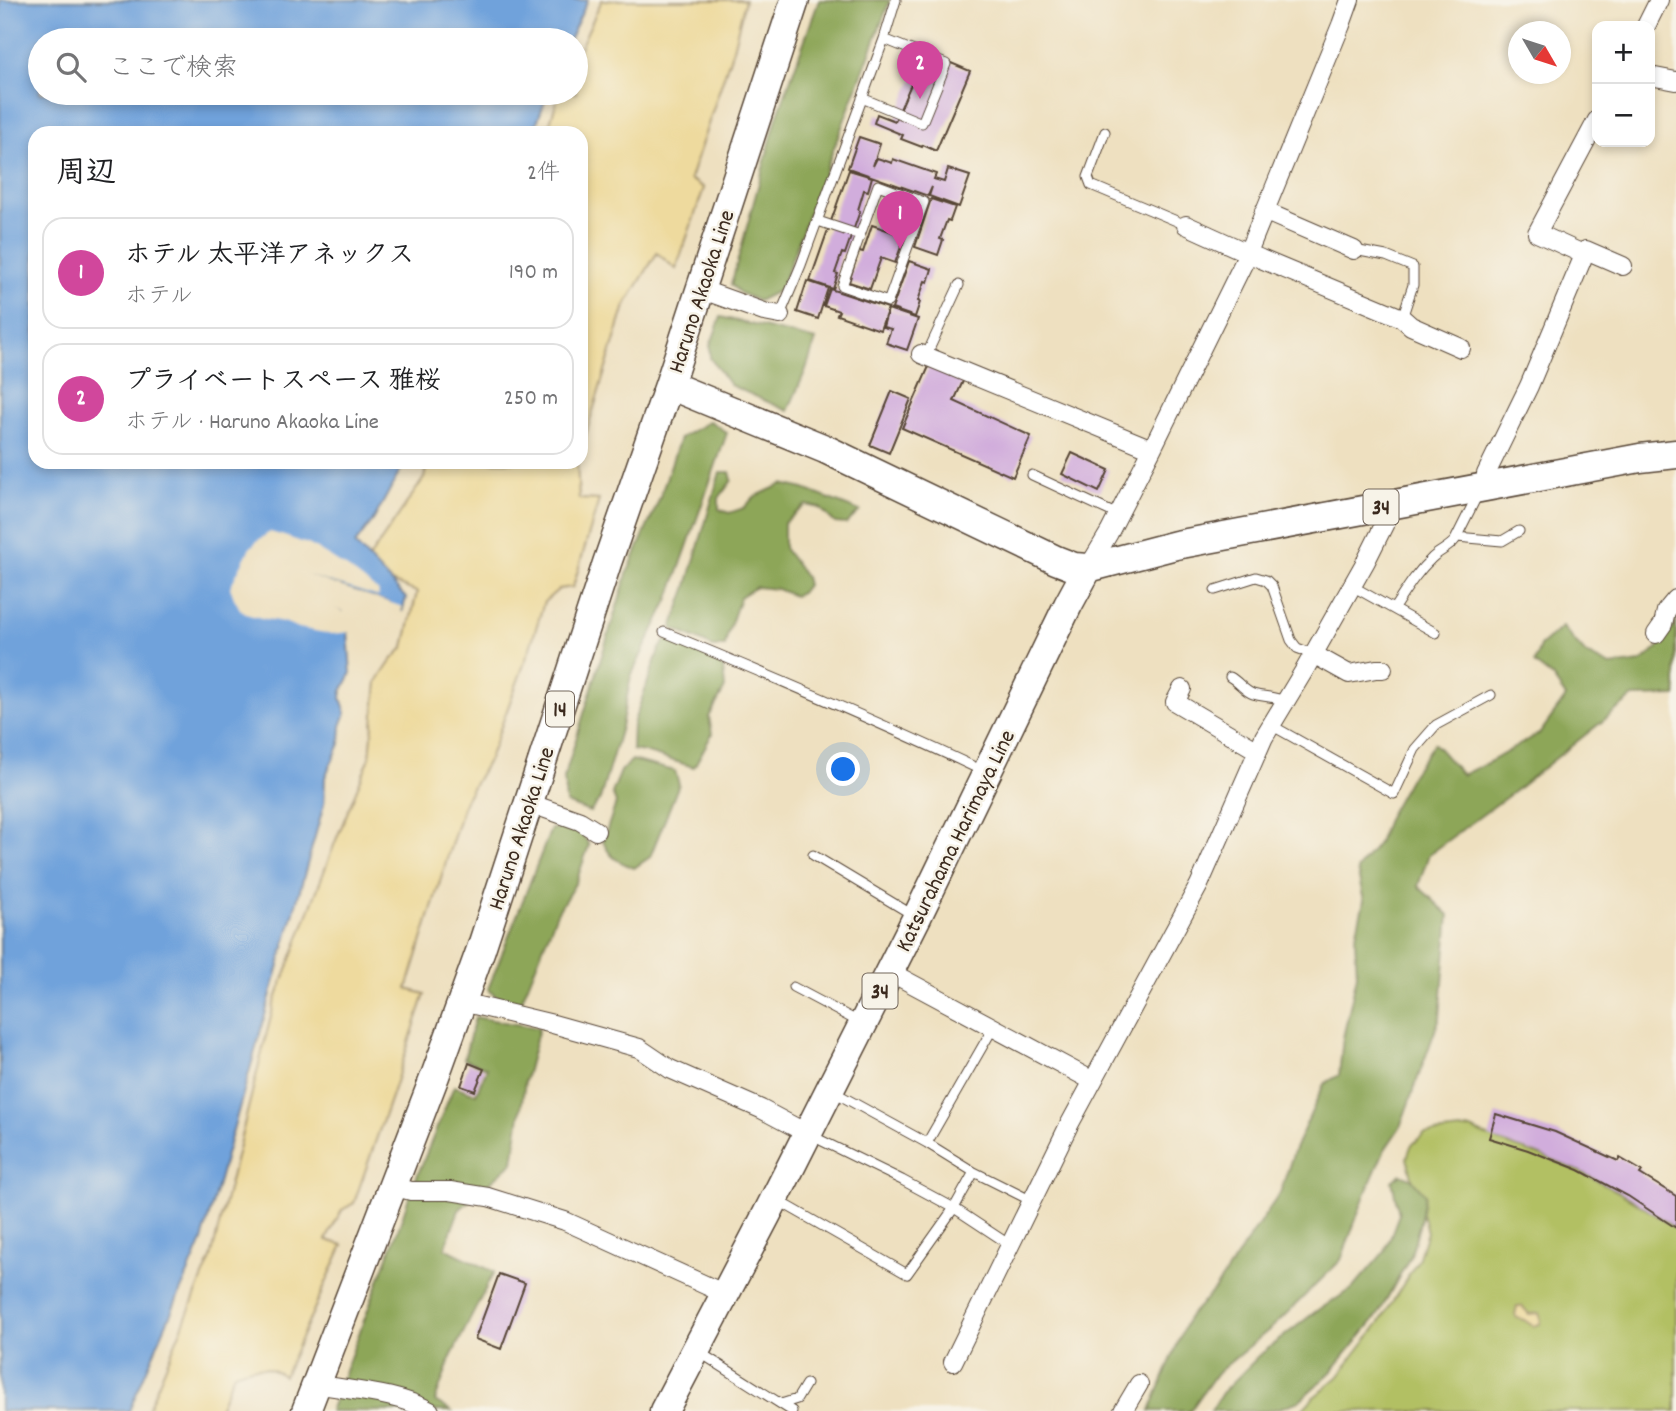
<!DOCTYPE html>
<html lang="ja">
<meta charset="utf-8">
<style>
:root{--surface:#fff;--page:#f6f6f6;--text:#202124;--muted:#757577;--line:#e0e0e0;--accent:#d93025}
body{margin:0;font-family:Dekko,"Klee One",sans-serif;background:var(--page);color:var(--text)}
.controls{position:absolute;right:21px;top:21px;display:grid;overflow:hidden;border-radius:14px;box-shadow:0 4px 10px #0003}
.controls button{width:63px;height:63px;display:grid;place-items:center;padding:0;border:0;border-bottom:2px solid var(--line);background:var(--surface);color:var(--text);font:35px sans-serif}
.compass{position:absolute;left:1508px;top:21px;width:63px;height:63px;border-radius:50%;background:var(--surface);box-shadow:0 4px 10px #0003;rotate:129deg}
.you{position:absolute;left:844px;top:770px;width:24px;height:24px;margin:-18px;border:5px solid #fff;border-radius:50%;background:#1a73e8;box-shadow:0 0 0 10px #1a73e833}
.badge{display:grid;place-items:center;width:46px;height:46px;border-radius:50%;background:var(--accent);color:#fff;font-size:23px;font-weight:700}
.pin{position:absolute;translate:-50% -58px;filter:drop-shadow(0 2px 4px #0008)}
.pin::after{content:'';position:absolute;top:37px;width:24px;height:21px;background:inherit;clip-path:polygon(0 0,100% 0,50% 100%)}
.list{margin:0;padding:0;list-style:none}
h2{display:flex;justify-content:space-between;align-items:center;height:91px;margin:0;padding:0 28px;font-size:30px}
h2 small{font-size:23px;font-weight:400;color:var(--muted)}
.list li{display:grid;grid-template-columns:46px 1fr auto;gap:21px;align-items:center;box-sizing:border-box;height:112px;margin:0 14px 14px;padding:0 14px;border:2px solid var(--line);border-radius:21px}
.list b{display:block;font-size:26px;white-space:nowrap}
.list p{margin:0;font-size:23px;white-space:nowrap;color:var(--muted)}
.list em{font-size:23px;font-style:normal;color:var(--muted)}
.icon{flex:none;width:38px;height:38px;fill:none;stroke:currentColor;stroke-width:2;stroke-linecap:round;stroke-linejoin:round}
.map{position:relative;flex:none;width:1676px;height:1411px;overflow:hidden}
.search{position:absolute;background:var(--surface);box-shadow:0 4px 10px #0003;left:28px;top:28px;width:560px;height:77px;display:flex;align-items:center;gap:18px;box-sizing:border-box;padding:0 24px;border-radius:38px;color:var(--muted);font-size:26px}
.panel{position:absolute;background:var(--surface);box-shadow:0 4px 10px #0003;left:28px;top:126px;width:560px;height:343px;border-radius:21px}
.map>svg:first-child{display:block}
.green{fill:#b2c063;stroke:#767540;stroke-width:2}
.forest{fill:#8da659;stroke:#64683c;stroke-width:2}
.sand{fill:#eeda9e;stroke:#94825e;stroke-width:2}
.water{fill:#6fa2db;stroke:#55667c;stroke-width:2}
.pier{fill:#eee0c0}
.building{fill:#d1addc}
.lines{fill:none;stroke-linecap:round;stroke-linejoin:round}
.lane-casing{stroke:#564536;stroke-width:11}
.street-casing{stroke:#564536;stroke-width:20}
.primary-casing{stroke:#564536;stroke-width:31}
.lane{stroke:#fff;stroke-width:9}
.street{stroke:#fff;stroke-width:18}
.primary{stroke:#fff;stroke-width:28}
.labels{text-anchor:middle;stroke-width:5;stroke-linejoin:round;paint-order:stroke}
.shield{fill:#f7f3e8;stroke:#73665b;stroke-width:2}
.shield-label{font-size:21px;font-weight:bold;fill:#3b2a1e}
.street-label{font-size:23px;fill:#3b2a1e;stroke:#f7f3e8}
</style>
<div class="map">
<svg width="1676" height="1411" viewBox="0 0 1676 1411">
<rect width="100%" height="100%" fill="#f7f3e8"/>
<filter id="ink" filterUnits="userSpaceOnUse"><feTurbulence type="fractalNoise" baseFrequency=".0143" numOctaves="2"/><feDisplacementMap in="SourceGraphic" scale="14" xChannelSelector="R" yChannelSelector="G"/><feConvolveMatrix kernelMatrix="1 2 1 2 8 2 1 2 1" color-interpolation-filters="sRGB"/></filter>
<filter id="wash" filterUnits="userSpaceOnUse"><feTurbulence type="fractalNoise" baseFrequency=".00686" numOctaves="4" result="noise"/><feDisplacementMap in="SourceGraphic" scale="28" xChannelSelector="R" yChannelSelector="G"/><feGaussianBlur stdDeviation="1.57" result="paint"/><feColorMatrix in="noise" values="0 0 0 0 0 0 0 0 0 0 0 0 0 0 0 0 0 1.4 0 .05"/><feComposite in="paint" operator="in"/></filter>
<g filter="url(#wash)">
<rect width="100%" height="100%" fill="#eee0c0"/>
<path class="green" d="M1471 1129C1502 1145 1536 1152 1568 1166 1606 1183 1642 1205 1676 1229V1411H1301L1314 1397 1338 1377 1380 1322 1418 1260 1427 1232 1407 1158 1411 1146 1424 1134Z"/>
<path class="forest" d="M819 0H890L780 290 758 301 740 293 731 285 777 117Z
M721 317 816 340 805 372 788 411 730 385 710 358V346Z
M710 421 727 433 669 598 631 676 621 727 600 799 590 812 566 803 564 778 628 571 659 500 680 438Z
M720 472H730L732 480 719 498V509L729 513 744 508 754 497 782 484 804 489 860 511 846 524 835 523 820 508 806 505 784 523V548L805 577 807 585 801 593 794 596 777 589 756 587 740 597C735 614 728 629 725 646L713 647 672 628 686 589Z
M1676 620V696L1633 697 1512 793 1429 854 1418 886 1449 915 1440 1017 1400 1127 1384 1151 1366 1192 1341 1260 1276 1324 1216 1374 1190 1411H1150L1188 1318 1215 1289 1280 1193 1294 1151 1324 1084 1339 1075 1343 1038 1357 975 1355 939 1364 901 1357 870 1378 843 1388 817 1412 774 1434 743 1462 775 1491 761 1540 733 1566 697 1552 677 1534 663 1540 646 1562 627 1586 654 1610 666 1641 662 1659 647 1674 627Z
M668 637 699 650 723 667 725 688 709 717 712 734 694 767 644 752 632 750 633 724 659 650Z
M632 760 675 771 679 784 650 857 634 868C617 861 610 858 603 841L616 803 612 793 621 771Z
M578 827 589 845 576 882 557 913 520 1005 503 1003 488 989 551 829Z
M475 1017 539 1028 525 1081 513 1162 459 1210 445 1248 494 1272 450 1359 435 1401 451 1411H330L399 1227 411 1191 454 1086 476 1094 487 1068 464 1059Z
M1401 1174 1411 1178 1425 1194 1420 1222 1411 1255 1378 1315 1331 1372 1299 1401 1283 1407 1267 1411H1211L1222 1393 1261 1354 1315 1312 1352 1289 1385 1251 1399 1214 1392 1181Z"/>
<path class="sand" d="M602 0H745L733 49 690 179 704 188 676 269 657 253 625 306 581 450V133H547L559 93H576V56Z
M428 462H577L579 499 599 500 573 587 559 589 544 602 530 648 489 759 465 800 407 989 425 994 392 1094 354 1203 342 1210 326 1240 343 1245 284 1376C265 1364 254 1366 234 1373L218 1411H147L211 1258 274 1004 336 840 370 757 377 682 391 661 404 647 417 592 361 570 424 478Z
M1517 1306H1522L1529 1314 1539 1313 1541 1320 1540 1324 1533 1326 1524 1320 1517 1318 1515 1315Z"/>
<path class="water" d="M0 0H588L569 40H40V93H548L533 133H35V462H405L374 519 355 544 406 598 402 612 389 603 274 564 267 586 343 612 348 631 351 674 342 691 341 698 346 713 341 726 340 744 325 777 324 804 202 1241 129 1411H0Z"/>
<path class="pier" d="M270 532 284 536 310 545 349 569 379 592 378 596H376L304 574 403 607 401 611 405 614 401 615 388 606 276 568 271 583 344 609 346 612 334 608 347 613 351 632 332 634 320 632 299 628 284 622 266 619 249 615 240 609 234 598 230 587 250 548 257 541Z"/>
<g id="blocks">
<path class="building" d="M925 52 970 71 936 151 923 145 922 147 901 139 903 135 874 123 877 114 895 121Z
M859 137 880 144 873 166 877 158 892 163 893 159 936 174 934 179 944 182 948 169 970 176 959 207 929 196 932 187 928 196 848 168Z
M849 170 872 177 868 191 864 190 858 210 860 211 845 254 842 253 835 273 838 274 833 289 810 281Z
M931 199 955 207 950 221 947 220 940 239 943 240 938 255 915 247Z
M872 225 905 236 895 263 881 258 870 289 849 282 859 251 863 252Z
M909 261 932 269 928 282 925 281 918 301 920 302 915 317 892 309Z
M807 281 828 288 818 319 797 312Z
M830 289 888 308 880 330 837 315 839 311 824 306Z
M888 309 918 319 907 350 886 343 891 329 883 327Z
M930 364 964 379 954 401 1031 436 1013 477 902 428Z
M892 391 911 399 889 453 870 445Z
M1072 453 1109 470 1099 492 1062 474Z
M469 1063 484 1069 475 1091 461 1086Z
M1496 1114 1555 1132 1618 1161 1620 1158 1642 1171 1640 1174 1676 1196V1228L1628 1196 1579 1170 1528 1150 1489 1138Z
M499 1274 525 1283 501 1349 475 1339Z"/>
</g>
</g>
<g filter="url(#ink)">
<use href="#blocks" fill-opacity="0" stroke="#564536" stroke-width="2"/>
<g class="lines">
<defs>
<path id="lane" d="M862 98 922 123 946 64 884 39
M1105 132 1088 177 1091 185 1186 225
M878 185 924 202 888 302 842 286Z
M818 221 860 235
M1354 250 1386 256 1413 267V285L1402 318
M780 315 801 265 884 39 896 0
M926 356 959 285
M1032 475 1118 515
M1457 537 1502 541 1519 531
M1352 586 1436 633
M1215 590 1256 577 1266 580 1272 586 1291 640 1297 648 1313 654
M1394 608C1406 590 1416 573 1432 558 1439 551 1449 548 1455 540L1475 500 1474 495
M664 632C771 676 878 721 983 771
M1230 677C1238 681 1244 691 1253 694 1265 698 1272 695 1286 702
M1271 725 1394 794 1415 749 1436 725 1491 695
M813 855 913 915
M793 987 859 1022
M832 1091 927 1143 974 1172 1032 1201
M810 1135 902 1180 954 1208 1010 1245
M927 1143 993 1028
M779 1201 907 1274 954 1208 974 1172
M699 1352 792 1411
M781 1404 797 1399 806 1384"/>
<path id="street" d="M1646 26 1659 0
M1650 76 1676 81
M1264 211 1354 250
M1186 225 1261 259 1402 318 1411 326 1461 348
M1583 254 1586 250 1623 266
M700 289 764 312 780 315
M921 354 1152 449
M1489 486 1486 474 1529 386 1582 260 1583 254 1537 233 1597 120
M1088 568 1109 533 1152 449 1244 262 1341 25 1350 0
M1656 634 1663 624 1666 611 1676 599
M1313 654 1349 674 1376 669H1383
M1182 689 1175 702 1258 751
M529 803 580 821 596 831
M890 972 1093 1081
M462 1002 553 1024 639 1048 670 1069 761 1109 808 1134
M392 1186 411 1191H450L488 1197 565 1221 725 1294
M953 1362 1068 1127 1199 885 1264 737 1305 669 1366 561 1386 521V506
M316 1384C352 1391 397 1393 430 1411
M1123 1411 1139 1384"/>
<path id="primary" d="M669 385 825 449 1056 560 1074 567 1088 568 1176 545 1640 458 1676 454
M306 1411 435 1076 481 949 607 563 669 385 795 0
M664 1411 767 1214 917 917 1068 605 1088 568"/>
</defs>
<use href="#lane" class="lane-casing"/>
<use href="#street" class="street-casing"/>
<use href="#primary" class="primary-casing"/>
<use href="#lane" class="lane"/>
<use href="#street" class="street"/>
<use href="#primary" class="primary"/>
</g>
</g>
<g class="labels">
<g class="shield">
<rect x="1363.5" y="489.5" width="35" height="35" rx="5"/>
<rect x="546" y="691.5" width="28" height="35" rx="5"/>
<rect x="862.5" y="973.5" width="35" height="35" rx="5"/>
</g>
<g class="shield-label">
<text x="1381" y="514">34</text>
<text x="560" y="716">14</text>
<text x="880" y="998">34</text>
</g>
<g class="street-label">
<text transform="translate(700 291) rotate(-72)" y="8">Haruno Akaoka Line</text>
<text transform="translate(520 828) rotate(-72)" y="8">Haruno Akaoka Line</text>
<text transform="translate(954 840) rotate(-64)" y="8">Katsurahama Harimaya Line</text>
</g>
</g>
</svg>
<div class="controls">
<button>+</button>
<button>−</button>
</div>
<svg class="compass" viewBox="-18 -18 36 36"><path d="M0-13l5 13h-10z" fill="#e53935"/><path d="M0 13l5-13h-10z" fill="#757577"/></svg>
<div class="you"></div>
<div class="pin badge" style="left:900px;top:249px;background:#d1479c">1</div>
<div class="pin badge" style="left:920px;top:99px;background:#d1479c">2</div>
<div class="search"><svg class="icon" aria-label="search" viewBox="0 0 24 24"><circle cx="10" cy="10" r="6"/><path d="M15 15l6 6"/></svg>ここで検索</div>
<section class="panel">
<h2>周辺<small>2件</small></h2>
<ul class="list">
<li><span class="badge" style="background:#d1479c">1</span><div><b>ホテル 太平洋アネックス</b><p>ホテル</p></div><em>190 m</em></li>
<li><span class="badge" style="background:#d1479c">2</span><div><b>プライベートスペース 雅桜</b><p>ホテル · Haruno Akaoka Line</p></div><em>250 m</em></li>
</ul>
</section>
</div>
